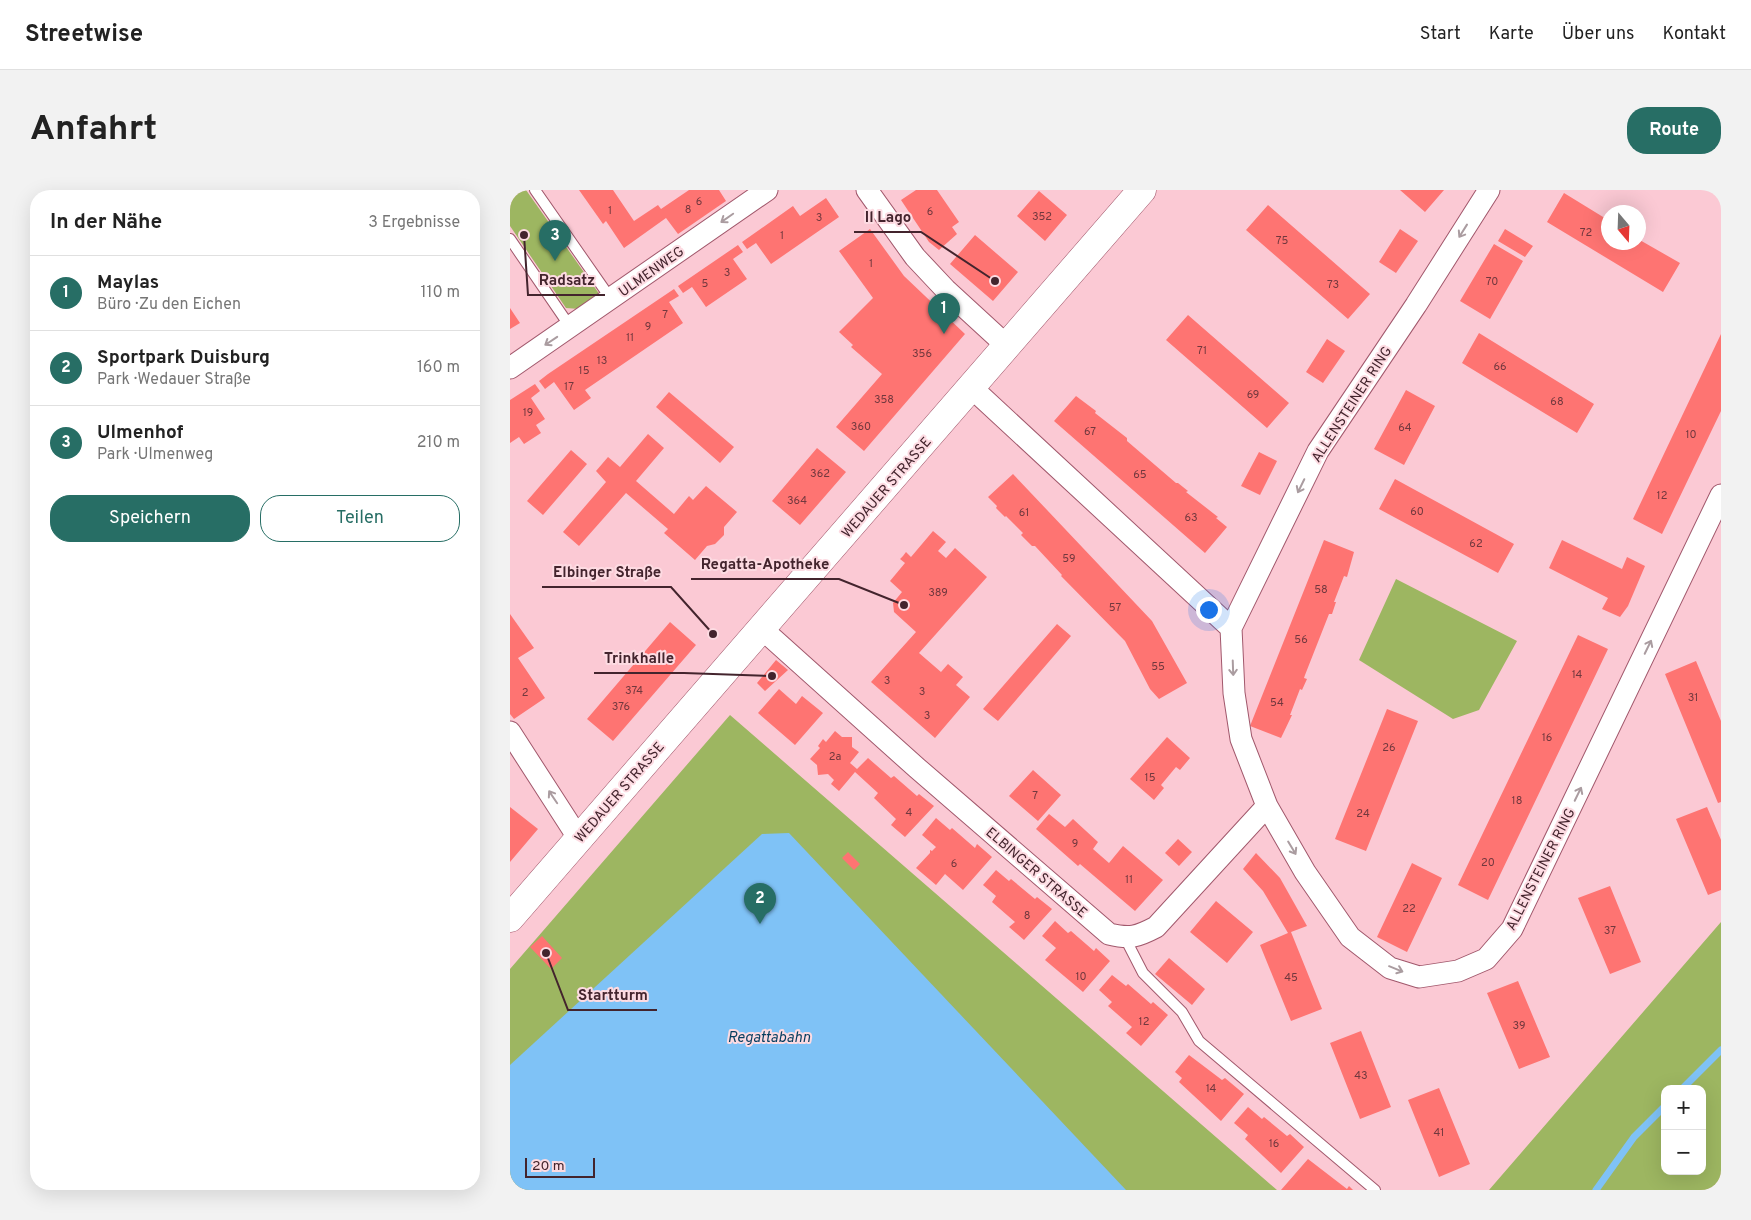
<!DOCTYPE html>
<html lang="de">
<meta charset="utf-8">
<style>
:root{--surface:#fff;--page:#f2f2f2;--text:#222;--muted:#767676;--line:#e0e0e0;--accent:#276e65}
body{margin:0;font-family:Overpass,sans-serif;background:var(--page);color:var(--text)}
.controls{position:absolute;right:15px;bottom:15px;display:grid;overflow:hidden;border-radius:10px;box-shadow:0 5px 20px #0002}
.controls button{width:45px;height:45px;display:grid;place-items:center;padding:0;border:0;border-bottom:1px solid var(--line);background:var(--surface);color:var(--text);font:25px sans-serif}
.compass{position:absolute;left:1091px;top:15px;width:45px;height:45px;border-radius:50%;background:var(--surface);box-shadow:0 5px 20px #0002;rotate:161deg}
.scale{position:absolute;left:15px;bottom:12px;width:70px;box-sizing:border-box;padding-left:5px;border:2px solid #43242d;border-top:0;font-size:14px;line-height:18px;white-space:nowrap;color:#43242d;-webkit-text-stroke:4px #fddbe2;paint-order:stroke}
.you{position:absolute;left:698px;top:419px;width:18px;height:18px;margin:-12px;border:4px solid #fff;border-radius:50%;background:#1a73e8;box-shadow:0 0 0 8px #1a73e833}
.badge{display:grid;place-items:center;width:32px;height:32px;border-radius:50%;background:var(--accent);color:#fff;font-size:16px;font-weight:700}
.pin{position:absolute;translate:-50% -41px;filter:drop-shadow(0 1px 2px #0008)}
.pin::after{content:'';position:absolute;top:26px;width:18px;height:15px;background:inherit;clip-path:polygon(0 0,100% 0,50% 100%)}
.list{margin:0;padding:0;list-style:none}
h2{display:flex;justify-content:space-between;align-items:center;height:65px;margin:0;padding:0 20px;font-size:21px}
h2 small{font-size:16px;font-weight:400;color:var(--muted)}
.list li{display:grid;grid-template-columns:32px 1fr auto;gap:15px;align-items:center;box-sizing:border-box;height:75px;padding:0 20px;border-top:1px solid var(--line)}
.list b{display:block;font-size:19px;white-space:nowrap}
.list p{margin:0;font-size:16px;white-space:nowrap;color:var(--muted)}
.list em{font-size:16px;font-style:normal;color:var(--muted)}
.actions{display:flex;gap:10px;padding:15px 20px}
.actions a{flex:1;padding:11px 0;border:1px solid var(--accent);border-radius:20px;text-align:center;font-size:18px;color:var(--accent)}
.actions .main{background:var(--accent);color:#fff}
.map{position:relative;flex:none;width:1211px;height:1000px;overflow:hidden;border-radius:20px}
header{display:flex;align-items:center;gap:30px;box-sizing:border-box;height:70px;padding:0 25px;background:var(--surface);border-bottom:1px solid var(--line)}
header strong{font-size:24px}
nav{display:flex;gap:28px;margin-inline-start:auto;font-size:18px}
.intro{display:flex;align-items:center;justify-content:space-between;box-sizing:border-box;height:120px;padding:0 30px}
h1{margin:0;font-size:35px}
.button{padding:12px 22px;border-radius:20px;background:var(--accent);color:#fff;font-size:18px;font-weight:700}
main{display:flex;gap:30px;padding:0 30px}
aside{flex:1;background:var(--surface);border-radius:20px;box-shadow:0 5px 20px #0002}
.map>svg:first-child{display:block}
.green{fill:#9db661;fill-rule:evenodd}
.water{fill:#7fc2f6}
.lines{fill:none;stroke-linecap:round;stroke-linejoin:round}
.stream{stroke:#7fc2f6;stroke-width:7}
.building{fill:#fe7472}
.service-casing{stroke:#a1586c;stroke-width:12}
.minor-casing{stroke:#a1586c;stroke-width:23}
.secondary-casing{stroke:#a1586c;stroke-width:29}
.service{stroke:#fff;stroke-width:10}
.minor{stroke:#fff;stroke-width:21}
.secondary{stroke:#fff;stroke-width:28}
.oneway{stroke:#aa9ca0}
.labels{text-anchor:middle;stroke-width:4;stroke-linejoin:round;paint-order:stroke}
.number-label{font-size:11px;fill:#72383e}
.street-label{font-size:14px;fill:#43242d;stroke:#fddbe2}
.water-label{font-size:15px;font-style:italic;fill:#063d5f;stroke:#fddbe2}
.leader{fill:none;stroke:#43242d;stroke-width:2}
.callout-dot{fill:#43242d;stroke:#fddbe2;stroke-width:2}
.callout-label{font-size:15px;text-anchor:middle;font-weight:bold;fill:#43242d;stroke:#fddbe2;stroke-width:4;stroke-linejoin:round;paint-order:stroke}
</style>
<header>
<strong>Streetwise</strong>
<nav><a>Start</a><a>Karte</a><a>Über uns</a><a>Kontakt</a></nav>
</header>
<div class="intro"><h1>Anfahrt</h1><a class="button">Route</a></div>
<main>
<aside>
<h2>In der Nähe<small>3 Ergebnisse</small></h2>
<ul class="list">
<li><span class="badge">1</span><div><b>Maylas</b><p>Büro · Zu den Eichen</p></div><em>110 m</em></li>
<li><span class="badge">2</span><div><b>Sportpark Duisburg</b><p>Park · Wedauer Straße</p></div><em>160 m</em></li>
<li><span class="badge">3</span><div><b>Ulmenhof</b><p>Park · Ulmenweg</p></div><em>210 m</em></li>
</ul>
<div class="actions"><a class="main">Speichern</a><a>Teilen</a></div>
</aside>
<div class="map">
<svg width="1211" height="1000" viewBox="0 0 1211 1000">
<rect width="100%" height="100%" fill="#fbc9d4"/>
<path class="green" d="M0 0H16L90 105 69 119 56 118 0 36Z
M886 389 1007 451 969 520 943 529 849 470Z
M220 525 767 1000H0V779Z
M1211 732V1000H979ZM1155 899H1192V981H1155Z"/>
<path class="water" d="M279 643 616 1000H0V875L252 644Z"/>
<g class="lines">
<path class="stream" d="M1172 899 1211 860
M1086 1000 1124 947 1155 916"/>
</g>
<path class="building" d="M69 0H103L124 31 148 15 151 19 179 0H209L216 11 168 44 156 28 114 58 96 31 93 34Z
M406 0H427L449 32 442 37 447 44 429 60 419 52 391 10Z
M890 0H934L915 22Z
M529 1 557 25 535 51 507 26Z
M1054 3 1098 30V52H1128V49L1170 73 1153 102 1037 32Z
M316 8 329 27 261 74 246 53 237 59 232 52 283 16 290 26Z
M758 15 860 104 838 129 736 40Z
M360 39 394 86 455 144 354 261 326 237 372 184 341 157 343 155 329 142 363 108 329 61Z
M890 39 908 51 886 83 869 72Z
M995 39 1023 56 1015 67 988 51Z
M465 45 508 82 483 111 440 74Z
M984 54 1013 71 980 129 950 111Z
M228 55 233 62 223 69 237 89 196 117 182 97 173 103 168 96Z
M164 99 169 106 159 112 173 133 75 200 81 208 64 220 44 192 35 199 29 191 38 184Z
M0 118 10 133 0 139Z
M678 125 779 213 757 238 656 150Z
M969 143 1084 214 1067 243 952 173Z
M1211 144V221L1152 344 1123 329Z
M817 149 835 161 813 193 796 182Z
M25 194 30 201 21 208 35 229 26 235 31 243 14 254 9 247 0 253V210Z
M896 200 925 216 894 275 864 259Z
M159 202 224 257 210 273 146 217Z
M566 206 586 221 585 223 617 248V251L666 293H668L678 301 676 302 708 327 706 328 717 337 695 363 544 231Z
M138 244 154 258 126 291 164 324 179 306 183 310 196 296 227 322 214 337V345L205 354 197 356 185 370 154 343 158 339 116 303 69 356 53 342 96 292 86 281 98 267 110 277Z
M307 258 336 282 290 335 262 311Z
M61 260 77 274 33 325 17 311Z
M749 262 767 271 750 305 731 296Z
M503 284 642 431 677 493 649 509 640 499 615 451 551 386 552 385 525 356H522L511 345 513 343 496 326 495 327 486 318 487 316 478 307Z
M885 289 1004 354 988 383 869 319Z
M423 341 436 352 428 361 436 368 445 358 477 387 409 463 431 482 438 474 453 487 446 495 460 507 425 548 361 492 406 442 384 422 383 413 392 402 380 391 395 373 390 369 393 366 396 362 401 367Z
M814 350 844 362 837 387 834 386 824 412H826L822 424H819L795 485 794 488 797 489 792 500 790 499 780 525H782L771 548 740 536Z
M1052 350 1112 379 1117 367 1135 376 1118 416 1110 427 1092 419 1098 408 1039 378Z
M0 424 24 458 8 468 35 508 4 529 0 524Z
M160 432 186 455 103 551 77 529Z
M547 434 561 446 488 531 473 519Z
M1068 445 1098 459 978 710 948 695Z
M266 470 278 480 255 501 247 493Z
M1186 471 1211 531V612L1208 613 1155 484Z
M269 499 286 514 292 506 313 523 285 555 248 523Z
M877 519 908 531 856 661 825 649Z
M325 541 332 547H342V557L349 562 340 573 347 579 358 568 381 588 384 586 407 606 409 604 424 616 395 647 381 635 386 629 364 608 368 603 345 582 329 601 321 594 324 590 318 584 308 585 307 575 300 569 310 558 308 556 313 549 316 552Z
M657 547 680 568 670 580 666 577 651 595 654 598 644 610 620 589Z
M523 580 551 605 528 631 499 606Z
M0 617 28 639 0 672Z
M1197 617 1211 650V700L1198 705 1166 629Z
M539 624 555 637 563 629 588 652 583 659 599 673 613 656 653 690 625 721 570 674 568 676 526 639Z
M426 628 440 640 442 638 465 658 467 654 482 667 453 700 435 684 426 695 406 678 420 663V660L422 661 426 657 412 645Z
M668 649 682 662 669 676 655 663Z
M338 662 350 674 344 680 332 668Z
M746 663 770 688 797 736 781 742 812 819 781 831 750 755 778 743 753 701 733 679Z
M902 673 932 688 897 762 867 747Z
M486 680 499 691 501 689 525 709 527 707 542 719 514 750 499 737 505 732 482 712 486 706 473 695Z
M1100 696 1131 772 1100 784 1068 708Z
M706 711 743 742 717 773 680 742Z
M545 731 558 743 561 741 584 761 586 758 600 771 573 802 535 770 546 758 532 746Z
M32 746 52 768 41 779 20 757Z
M659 768 695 799 682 815 645 784Z
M602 785 616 796 618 794 641 814 643 812 658 825 631 856 616 843 622 837 598 816 602 812 589 800Z
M1008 791 1040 867 1009 879 977 803Z
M851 841 881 917 850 929 820 853Z
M679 865 712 890 715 888 734 904 711 931 669 892 672 888 665 882Z
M929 898 960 974 929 987 898 910Z
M738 917 752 929 754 927 777 946 780 944 794 957 771 983 735 949 738 945 724 933Z
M798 969 837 999 839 996 843 1000H771Z"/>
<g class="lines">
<defs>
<path id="service" d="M25 0 101 109
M0 49 61 138
M615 748 633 783 672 822 689 851 865 1000"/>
<path id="minor" d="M357 0 405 67 436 100 497 156
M979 0 906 115 808 261 721 438 724 503 731 549 757 616 795 682 840 747 880 778 909 787 948 781 976 769 1002 739 1211 305
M0 178 257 0
M462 198 721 438
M251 438 407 578 599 744C620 749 627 747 646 737L757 616
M0 542 69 649"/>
<path id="secondary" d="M0 728 632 0"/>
</defs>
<use href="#service" class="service-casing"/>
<use href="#minor" class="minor-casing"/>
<use href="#secondary" class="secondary-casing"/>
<use href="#service" class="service"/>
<use href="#minor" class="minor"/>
<use href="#secondary" class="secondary"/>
</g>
<defs><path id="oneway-shaft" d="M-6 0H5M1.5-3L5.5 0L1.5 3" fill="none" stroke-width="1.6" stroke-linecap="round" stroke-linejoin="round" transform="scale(1.25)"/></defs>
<g class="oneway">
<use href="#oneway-shaft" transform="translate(217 28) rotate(145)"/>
<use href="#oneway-shaft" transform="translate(953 41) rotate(122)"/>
<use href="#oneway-shaft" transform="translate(41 151) rotate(146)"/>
<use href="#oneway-shaft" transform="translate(791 296) rotate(116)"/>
<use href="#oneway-shaft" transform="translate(1138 457) rotate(-64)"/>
<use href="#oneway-shaft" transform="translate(723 478) rotate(88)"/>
<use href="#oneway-shaft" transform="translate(1068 604) rotate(-64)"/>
<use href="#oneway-shaft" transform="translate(43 607) rotate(-124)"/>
<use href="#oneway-shaft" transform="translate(782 658) rotate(59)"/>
<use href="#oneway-shaft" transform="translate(886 779) rotate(22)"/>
</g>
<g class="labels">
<g class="number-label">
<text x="189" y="15">6</text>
<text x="178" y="23">8</text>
<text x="100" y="24">1</text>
<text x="420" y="25">6</text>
<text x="532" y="30">352</text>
<text x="309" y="31">3</text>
<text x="1076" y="46">72</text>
<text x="272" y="49">1</text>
<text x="772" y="54">75</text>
<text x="361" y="77">1</text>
<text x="217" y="86">3</text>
<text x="982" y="95">70</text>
<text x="195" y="97">5</text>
<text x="823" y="98">73</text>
<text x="155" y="128">7</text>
<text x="138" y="140">9</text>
<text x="120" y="151">11</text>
<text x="692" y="164">71</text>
<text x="412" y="167">356</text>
<text x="92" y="174">13</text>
<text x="990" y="180">66</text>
<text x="74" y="184">15</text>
<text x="59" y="200">17</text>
<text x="743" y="208">69</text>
<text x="374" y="213">358</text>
<text x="1047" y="215">68</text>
<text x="18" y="226">19</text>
<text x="351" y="240">360</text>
<text x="895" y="241">64</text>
<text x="580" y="245">67</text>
<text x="1181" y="248">10</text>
<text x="310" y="287">362</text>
<text x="630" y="288">65</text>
<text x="1152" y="309">12</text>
<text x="287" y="314">364</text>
<text x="907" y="325">60</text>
<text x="514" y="326">61</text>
<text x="681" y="331">63</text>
<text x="966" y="357">62</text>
<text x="559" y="372">59</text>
<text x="811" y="403">58</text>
<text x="428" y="406">389</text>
<text x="605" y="421">57</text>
<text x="791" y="453">56</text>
<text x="648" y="480">55</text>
<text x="1067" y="488">14</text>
<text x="377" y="494">3</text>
<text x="124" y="504">374</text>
<text x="412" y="505">3</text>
<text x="15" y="506">2</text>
<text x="1183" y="511">31</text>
<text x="767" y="516">54</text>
<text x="111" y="520">376</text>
<text x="417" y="529">3</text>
<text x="1037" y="551">16</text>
<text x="879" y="561">26</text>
<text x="325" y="570">2a</text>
<text x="640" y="591">15</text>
<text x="525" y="609">7</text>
<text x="1007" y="614">18</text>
<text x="399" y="626">4</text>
<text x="853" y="627">24</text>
<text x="565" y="657">9</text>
<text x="978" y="676">20</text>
<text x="444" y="677">6</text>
<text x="619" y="693">11</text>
<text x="899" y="722">22</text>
<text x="517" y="729">8</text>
<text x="1100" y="744">37</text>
<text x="571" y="790">10</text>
<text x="781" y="791">45</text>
<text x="634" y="835">12</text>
<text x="1009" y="839">39</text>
<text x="851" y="889">43</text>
<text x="701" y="902">14</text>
<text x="929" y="946">41</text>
<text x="764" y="957">16</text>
</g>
<g class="street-label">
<text transform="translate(141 81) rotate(-35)" y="5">ULMENWEG</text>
<text transform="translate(841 214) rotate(-57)" y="5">ALLENSTEINER RING</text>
<text transform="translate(376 297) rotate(-49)" y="5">WEDAUER STRASSE</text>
<text transform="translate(109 602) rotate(-49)" y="5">WEDAUER STRASSE</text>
<text transform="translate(1030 679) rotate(-63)" y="5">ALLENSTEINER RING</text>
<text transform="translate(527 682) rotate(41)" y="5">ELBINGER STRASSE</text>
</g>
<g class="water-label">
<text x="259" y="852">Regattabahn</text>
</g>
</g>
<path class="leader" d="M485 91L411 42H344M14 45L18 105H95M394 415L329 389H181M203 444L161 397H32M262 486L174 483H84M36 763L58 820H147"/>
<g class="callout-dot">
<circle cx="485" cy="91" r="5"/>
<circle cx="14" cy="45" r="5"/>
<circle cx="394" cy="415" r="5"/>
<circle cx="203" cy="444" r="5"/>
<circle cx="262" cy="486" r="5"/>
<circle cx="36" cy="763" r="5"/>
</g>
<g class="callout-label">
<text x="378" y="32">Il Lago</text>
<text x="57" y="95">Radsatz</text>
<text x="255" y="379">Regatta-Apotheke</text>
<text x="97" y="387">Elbinger Straße</text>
<text x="129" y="473">Trinkhalle</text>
<text x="103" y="810">Startturm</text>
</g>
</svg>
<div class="controls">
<button>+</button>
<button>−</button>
</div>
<svg class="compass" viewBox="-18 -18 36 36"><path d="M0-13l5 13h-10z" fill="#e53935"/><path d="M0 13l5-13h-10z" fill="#767676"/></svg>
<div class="scale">20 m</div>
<div class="you"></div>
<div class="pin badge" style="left:434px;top:144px">1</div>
<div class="pin badge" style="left:250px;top:734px">2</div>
<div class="pin badge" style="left:45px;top:71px">3</div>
</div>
</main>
